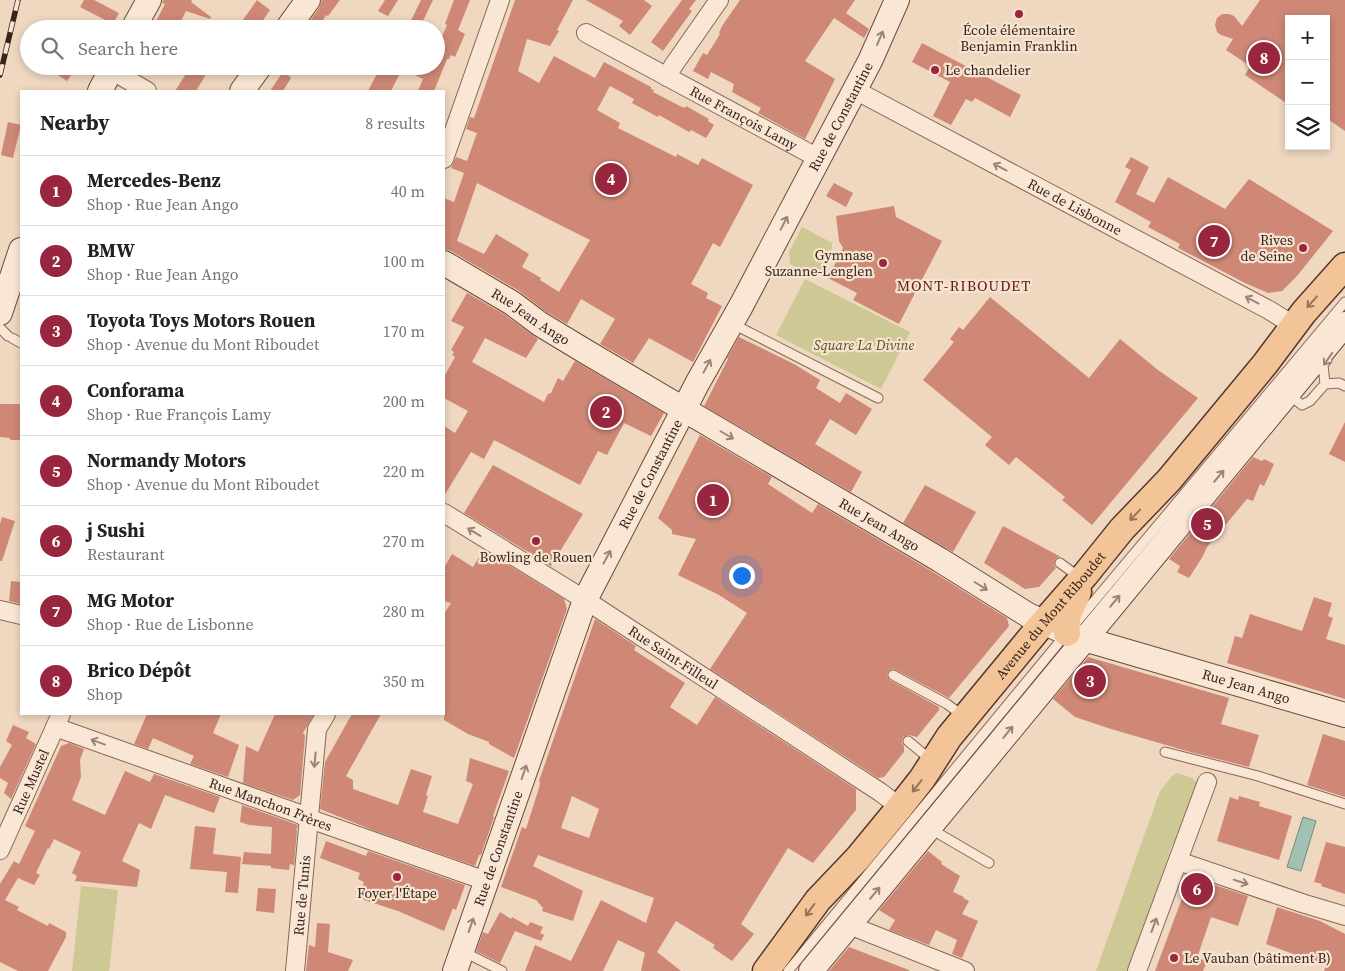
<!DOCTYPE html>
<meta charset="utf-8">
<style>
:root{--surface:#fff;--page:#f2f2f2;--text:#222;--muted:#767676;--line:#e0e0e0;--accent:#98263e}
body{margin:0;font-family:"Source Serif 4",serif;background:var(--page);color:var(--text)}
.controls{position:absolute;right:15px;top:15px;display:grid;overflow:hidden;border-radius:0px;box-shadow:0 2px 8px #0003}
.controls button{width:45px;height:45px;display:grid;place-items:center;padding:0;border:0;border-bottom:1px solid var(--line);background:var(--surface);color:var(--text);font:25px sans-serif}
.you{position:absolute;left:741px;top:575px;width:18px;height:18px;margin:-12px;border:4px solid #fff;border-radius:50%;background:#1a73e8;box-shadow:0 0 0 8px #1a73e833}
.badge{display:grid;place-items:center;width:32px;height:32px;border-radius:50%;background:var(--accent);color:#fff;font-size:16px;font-weight:700}
.pin{position:absolute;translate:-50% -50%;border:2px solid #fff;box-shadow:0 1px 5px #0006}
.list{margin:0;padding:0;list-style:none}
h2{display:flex;justify-content:space-between;align-items:center;height:65px;margin:0;padding:0 20px;font-size:21px}
h2 small{font-size:16px;font-weight:400;color:var(--muted)}
.list li{display:grid;grid-template-columns:32px 1fr auto;gap:15px;align-items:center;box-sizing:border-box;height:70px;padding:0 20px;border-top:1px solid var(--line)}
.list b{display:block;font-size:19px;white-space:nowrap}
.list p{margin:0;font-size:16px;white-space:nowrap;color:var(--muted)}
.list em{font-size:16px;font-style:normal;color:var(--muted)}
.icon{flex:none;width:28px;height:28px;fill:none;stroke:currentColor;stroke-width:2;stroke-linecap:round;stroke-linejoin:round}
.map{position:relative;flex:none;width:1345px;height:971px;overflow:hidden}
.search{position:absolute;background:var(--surface);box-shadow:0 2px 8px #0003;left:20px;top:20px;width:425px;height:55px;display:flex;align-items:center;gap:12px;box-sizing:border-box;padding:0 18px;border-radius:28px;color:var(--muted);font-size:19px}
.panel{position:absolute;background:var(--surface);box-shadow:0 2px 8px #0003;left:20px;top:90px;width:425px;height:625px;border-radius:0px}
.map>svg:first-child{display:block}
.green{fill:#cdc894}
.water{fill:#a3c1b2;stroke:#6a8f7e}
.building{fill:#ce8875;fill-rule:evenodd}
.lines{fill:none;stroke-linecap:round;stroke-linejoin:round}
.lane-casing{stroke:#886858;stroke-width:11}
.street-casing{stroke:#886858;stroke-width:20}
.secondary-casing{stroke:#6a493b;stroke-width:26}
.primary-casing{stroke:#56372c;stroke-width:29}
.lane{stroke:#f9e6d4;stroke-width:9}
.street{stroke:#f9e6d4;stroke-width:18}
.secondary{stroke:#f9e6d4;stroke-width:24}
.primary{stroke:#f3c497;stroke-width:26}
.rail-casing{stroke:#37241c;stroke-width:5.5}
.rail{stroke:#f6e3d0;stroke-width:4;stroke-dasharray:11;stroke-linecap:butt}
.oneway{stroke:#988578}
.oneway2{stroke:#95745a}
.poi-dot{fill:#98263e;stroke:#f6e3d0;stroke-width:2}
.labels{text-anchor:middle;stroke-width:4.5;stroke-linejoin:round;paint-order:stroke}
.poi-label{font-size:14px;fill:#37241c;stroke:#f6e3d0}
.street-label{font-size:14px;fill:#37241c;stroke:#f6e3d0}
.park-label{font-size:14px;font-style:italic;fill:#525423;stroke:#f6e3d0}
.neighbourhood-label{font-size:15px;letter-spacing:1px;fill:#651c1b;stroke:#f6e3d0}
</style>
<div class="map">
<svg width="1345" height="971" viewBox="0 0 1345 971">
<rect width="100%" height="100%" fill="#efd7c0"/>
<path class="green" d="M802 227 832 243V249L817 277 790 264 789 252Z
M805 279 910 332 881 389 776 335Z
M1177 773 1192 778 1200 785 1178 844 1173 843 1128 971H1096L1160 791 1172 776Z
M81 886 118 890 109 971H72Z"/>
<path class="water" d="M1303 817 1316 821 1301 871 1287 867Z"/>
<path class="building" d="M84 0H94L119 13 113 24 80 7Z
M163 0H192L191 2 211 17 210 19 186 11 177 29H152L165 4 162 3Z
M257 0 270 10 257 29H247L240 24Z
M322 0H340L328 16 326 15 318 29H304L319 8Z
M385 0H398L388 16 378 11Z
M421 0H433L419 29H407Z
M454 0H470L458 30 465 34 455 57 451 55 449 59H447L434 91H418L423 79 402 69 391 91H368L381 66H436V50L447 25 445 24Z
M515 0H573L557 30 559 31 550 46 527 39 518 71 539 83 554 56 595 78 604 62 651 87V89L654 90 653 92 680 106 685 108 686 106 709 119 708 121 714 125 706 138 691 130 689 132 659 115 658 117 632 103 634 99 610 86 597 110 620 123 618 128 676 157 677 154 698 165 702 158 753 185 720 247 713 243 691 284 708 293 706 298 722 306 693 362 649 338 633 363 600 344 615 319 581 299 567 324 548 313 519 291 451 251 444 249V198L454 202 464 173 451 168 456 157 467 161 477 133 466 129 470 117 474 118ZM477 183 590 240 559 292 540 280 541 278 522 267 529 254 496 234 484 254 457 241Z
M586 0H644L652 6 630 35 619 26 623 21Z
M682 0H696L689 9 692 11 663 51 651 42Z
M740 0H855L846 13 869 29 864 38 834 18 805 61 835 79 805 139 758 113 761 108 732 92 734 84 711 72 708 79 693 71 703 53 707 55 720 34 719 33 722 26Z
M1260 0H1345V131L1326 118V19H1289V105L1245 75 1250 66 1226 50 1233 39 1221 35 1217 32 1215 25 1217 18 1222 14H1229L1234 16 1242 26Z
M922 43 1021 95 1010 117 975 98 972 102 966 99 951 125 933 116 950 82 912 62Z
M43 66H77L67 81Z
M191 66H211L196 91H175Z
M284 70 291 78 283 91H270Z
M8 122 21 125 13 158 1 155Z
M1131 157 1149 167 1136 194 1154 203 1168 177 1225 209 1249 179 1333 231 1297 276 1282 291 1268 293 1245 283 1178 248 1180 244 1148 227 1151 222 1115 202 1131 170 1125 167Z
M834 183 853 193 846 207 826 196Z
M894 206 896 217 942 241 899 324 853 300 857 293 828 278 843 248 839 241 836 216Z
M467 293 504 314 538 339 526 358 485 338 472 362 544 402 548 394 551 393 558 378 563 381 575 361 664 413 651 436 624 423 607 455 598 451 580 485 494 440 484 459 471 452 444 496V426L455 433 468 411 444 398V377L455 357 452 355 454 352 451 350 464 327 451 321Z
M990 297 1089 378 1120 339 1158 370 1198 398 1092 525 1062 500 1065 497 1016 457 1009 465 985 445 992 437 923 380 954 342 950 339 959 327 963 330Z
M739 337 794 364 820 380 816 388 840 403 846 393 872 409 856 435 830 419 815 444 862 472 851 492 704 406 728 359 727 358Z
M0 404H21V440H10V438L0 437Z
M1345 422V462L1329 454Z
M700 435 772 477 768 484 812 513 818 504 933 572 1007 618 1009 626 949 698 896 670 892 669 888 672 887 676 890 680 939 707V710L917 737 909 735 903 737 902 743 904 746V752L884 777 878 778 710 669 747 613 719 595 678 575 696 539 672 534V530L658 518Z
M1253 457 1262 461 1264 459 1274 464 1264 486 1260 484 1253 501 1247 499 1207 547 1203 556 1189 578 1177 572 1180 566 1169 559Z
M493 465 583 514 551 566 464 513Z
M925 485 976 512 953 552 903 523Z
M2 517 15 521 2 561H0V524Z
M1003 526 1061 557 1057 558 1055 560 1054 565 1056 568 1039 587 1025 589 984 563Z
M484 550 564 599 567 609 514 758 489 744V742L468 734 444 720V614L451 603 444 601V568L452 554 473 567Z
M11 581 21 582V604L9 601Z
M1314 597 1332 603 1328 616 1333 618 1326 639 1345 645V699L1227 663 1235 636 1242 638 1250 614 1302 631Z
M595 619 636 646 634 650 685 683 670 707 697 725 715 697 856 789V810L813 863 788 848 741 924 754 934 732 961 713 948 715 945 676 921 657 952 681 971H641L645 953 618 940 603 971H525L535 945 571 961 601 900 646 923 654 898 538 855 533 866 583 891 573 921 542 911 543 908 536 900 501 887 522 827 526 829 539 788 540 782 539 781ZM572 796 599 809 589 838 561 828Z
M1088 657 1229 698 1221 724 1259 735 1249 767 1190 752 1111 729 1075 717 1053 699Z
M147 714H221L213 733 239 745 228 777 190 764 194 756 153 738 148 749 134 744Z
M275 714H314L303 733 305 736 300 795 293 800 243 783 246 746 258 752Z
M352 714H381L346 776 353 780V789L398 805 411 769 432 776 426 795 428 796 423 812 458 824 473 784 466 781 470 758 509 771 493 816 494 817 481 855H479L475 866 375 831 320 809 325 762Z
M13 725 29 732 26 738 36 744 11 799 4 793 8 783 0 778V767L12 745 6 741Z
M1323 734 1345 741V797L1307 785Z
M69 743 84 749 80 760 81 777 72 800 105 815 125 771 150 782 154 774 220 797 214 813 165 795 151 829 139 823 122 861 140 870 137 887 75 881 77 876 72 873 81 852 54 839 49 849 48 848 36 873 40 875 34 885 18 878 5 900 19 907 17 910 48 926 49 923 66 932V937L48 971H18L0 962V884L14 861 19 864 35 831 25 826 61 746Z
M1239 796 1260 802 1259 806 1292 816 1279 860 1217 841 1230 797 1238 800Z
M242 805 298 825 297 829H296L297 831 294 865 290 864 289 870 271 868V866L242 864 244 852 271 854 272 827 249 825 240 822Z
M195 826 216 828 213 854 241 857 238 893 225 892 227 872 190 869Z
M326 841 366 856 368 851 465 885 456 910 453 908 444 931 398 911 358 898 364 882 358 879 360 873 320 858Z
M1326 842 1345 847V894L1321 886 1322 884 1314 882Z
M928 851 942 862 941 864 960 876 953 892 964 897 963 898 969 901 962 914 978 921 962 958 952 954 957 940 936 930 929 945 889 930 895 920 879 910Z
M1190 877 1248 896 1238 926 1211 917 1197 958 1207 961 1203 971H1155Z
M258 888 276 889 274 913 256 911Z
M1277 907 1320 921 1345 934V971H1324L1326 966 1266 944Z
M500 912 511 919 512 917 528 926 530 922 543 927 540 933 544 935 541 941 515 931 500 963 476 951 483 932 488 934Z
M317 923 330 924 328 952 353 960 348 971H306L309 945 315 947Z
M849 947 909 970V971H829Z"/>
<g class="lines">
<defs>
<path id="lane" d="M733 324 878 398
M0 328 8 336
M12 338 21 343
M1325 384 1323 365 1327 360
M1288 394 1302 405 1310 401 1325 384 1339 383 1345 386
M1060 563 1079 577
M1075 624 1345 302
M893 675 947 704 963 716
M908 741 931 760
M1165 752 1258 776 1345 804
M929 828 989 863
M462 951 502 971
M788 971 1066 634"/>
<g id="street">
<path id="s1" d="M586 33 818 158"/>
<path d="M111 70 147 91"/>
<path d="M667 77 673 66 719 0"/>
<path id="s2" d="M855 90 1269 310 1293 325"/>
<path d="M444 159 500 0"/>
<path id="s3" d="M444 513 590 603 880 792 900 807"/>
<path d="M0 610 21 615"/>
<path id="s4" d="M55 727 297 813 310 819 486 881"/>
<path id="s5" d="M0 850 61 714"/>
<path d="M1178 861 1305 904 1345 916"/>
<path d="M849 925 965 971"/>
<path id="s6" d="M295 971 317 729 326 714"/>
<path d="M1137 971 1207 782"/>
</g>
<g id="secondary">
<path d="M133 29 149 0"/>
<path d="M287 29 308 0"/>
<path d="M100 91 113 66"/>
<path d="M242 91 260 66"/>
<path id="s7" d="M444 263 512 303 540 324 588 353 940 560 1028 615 1067 633 1084 639 1345 715"/>
<path d="M0 313 21 250"/>
<path id="s8" d="M455 971 585 600 698 382 741 306 850 99 870 61 897 0"/>
<path d="M811 971 1345 324"/>
</g>
<g id="primary">
<path d="M1067 633C1064 615 1072 608 1078 592"/>
<path id="s9" d="M766 971 818 900 858 858 900 807 922 779 949 737 1043 623 1085 575 1122 529 1169 480 1265 364 1304 312 1345 266"/>
</g>
</defs>
<use href="#lane" class="lane-casing"/>
<use href="#street" class="street-casing"/>
<use href="#secondary" class="secondary-casing"/>
<use href="#primary" class="primary-casing"/>
<use href="#lane" class="lane"/>
<use href="#street" class="street"/>
<use href="#secondary" class="secondary"/>
<use href="#primary" class="primary"/>
<defs>
<path id="rail" d="M0 75 18 0"/>
</defs>
<use href="#rail" class="rail-casing"/>
<use href="#rail" class="rail"/>
</g>
<defs><path id="oneway-shaft" d="M-6 0H5M1.5-3L5.5 0L1.5 3" fill="none" stroke-width="1.6" stroke-linecap="round" stroke-linejoin="round" transform="scale(1.25)"/></defs>
<g class="oneway">
<use href="#oneway-shaft" transform="translate(880 38) rotate(-66)"/>
<use href="#oneway-shaft" transform="translate(1000 167) rotate(-152)"/>
<use href="#oneway-shaft" transform="translate(784 223) rotate(-63)"/>
<use href="#oneway-shaft" transform="translate(1252 300) rotate(-152)"/>
<use href="#oneway-shaft" transform="translate(1328 359) rotate(125)"/>
<use href="#oneway-shaft" transform="translate(707 366) rotate(-62)"/>
<use href="#oneway-shaft" transform="translate(727 435) rotate(30)"/>
<use href="#oneway-shaft" transform="translate(1219 476) rotate(-50)"/>
<use href="#oneway-shaft" transform="translate(474 532) rotate(-149)"/>
<use href="#oneway-shaft" transform="translate(607 557) rotate(-62)"/>
<use href="#oneway-shaft" transform="translate(981 586) rotate(32)"/>
<use href="#oneway-shaft" transform="translate(1115 601) rotate(-50)"/>
<use href="#oneway-shaft" transform="translate(1008 732) rotate(-51)"/>
<use href="#oneway-shaft" transform="translate(98 742) rotate(-160)"/>
<use href="#oneway-shaft" transform="translate(315 760) rotate(95)"/>
<use href="#oneway-shaft" transform="translate(524 772) rotate(-71)"/>
<use href="#oneway-shaft" transform="translate(1241 882) rotate(18)"/>
<use href="#oneway-shaft" transform="translate(875 893) rotate(-50)"/>
<use href="#oneway-shaft" transform="translate(471 925) rotate(-71)"/>
<use href="#oneway-shaft" transform="translate(1154 925) rotate(-70)"/>
</g>
<g class="oneway2">
<use href="#oneway-shaft" transform="translate(1312 302) rotate(132)"/>
<use href="#oneway-shaft" transform="translate(1135 515) rotate(134)"/>
<use href="#oneway-shaft" transform="translate(917 786) rotate(128)"/>
<use href="#oneway-shaft" transform="translate(810 910) rotate(126)"/>
</g>
<g class="poi-dot">
<circle cx="1019" cy="14" r="5"/>
<circle cx="935" cy="70" r="5"/>
<circle cx="1303" cy="248" r="5"/>
<circle cx="883" cy="263" r="5"/>
<circle cx="536" cy="541" r="5"/>
<circle cx="397" cy="877" r="5"/>
<circle cx="1174" cy="958" r="5"/>
</g>
<g class="labels">
<g class="poi-label">
<text x="1019" y="35">École élémentaire<tspan x="1019" dy="16">Benjamin Franklin</tspan></text>
<text x="945" y="75" text-anchor="start">Le chandelier</text>
<text x="1293" y="245" text-anchor="end">Rives<tspan x="1293" dy="16">de Seine</tspan></text>
<text x="873" y="260" text-anchor="end">Gymnase<tspan x="873" dy="16">Suzanne-Lenglen</tspan></text>
<text x="536" y="562">Bowling de Rouen</text>
<text x="397" y="898">Foyer l'Étape</text>
<text x="1184" y="963" text-anchor="start">Le Vauban (bâtiment B)</text>
</g>
<g class="street-label">
<text dy="5" stroke="none"><textPath href="#s8" startOffset="940">Rue de Constantine</textPath></text>
<text dy="5" stroke="none"><textPath href="#s1" startOffset="179">Rue François Lamy</textPath></text>
<text dy="5" stroke="none"><textPath href="#s2" startOffset="249">Rue de Lisbonne</textPath></text>
<text dy="5" stroke="none"><textPath href="#s7" startOffset="102">Rue Jean Ango</textPath></text>
<text dy="5" stroke="none"><textPath href="#s8" startOffset="535">Rue de Constantine</textPath></text>
<text dy="5" stroke="none"><textPath href="#s7" startOffset="508">Rue Jean Ango</textPath></text>
<text dy="5" stroke="none"><textPath href="#s9" startOffset="456">Avenue du Mont Riboudet</textPath></text>
<text dy="5" stroke="none"><textPath href="#s3" startOffset="271">Rue Saint-Filleul</textPath></text>
<text dy="5" stroke="none"><textPath href="#s7" startOffset="912">Rue Jean Ango</textPath></text>
<text dy="5" stroke="none"><textPath href="#s5" startOffset="75">Rue Mustel</textPath></text>
<text dy="5" stroke="none"><textPath href="#s4" startOffset="229">Rue Manchon Frères</textPath></text>
<text dy="5" stroke="none"><textPath href="#s8" startOffset="130">Rue de Constantine</textPath></text>
<text dy="5" stroke="none"><textPath href="#s6" startOffset="76">Rue de Tunis</textPath></text>
</g>
<g class="park-label">
<text x="864" y="350">Square La Divine</text>
</g>
<g class="neighbourhood-label">
<text x="964" y="291">MONT-RIBOUDET</text>
</g>
</g>
</svg>
<div class="controls">
<button>+</button>
<button>−</button>
<button><svg class="icon" aria-label="layers" viewBox="0 0 24 24"><path d="M12 4l9 5-9 5-9-5zM3 14l9 5 9-5"/></svg></button>
</div>
<div class="you"></div>
<div class="pin badge" style="left:713px;top:500px">1</div>
<div class="pin badge" style="left:606px;top:412px">2</div>
<div class="pin badge" style="left:1090px;top:681px">3</div>
<div class="pin badge" style="left:611px;top:179px">4</div>
<div class="pin badge" style="left:1207px;top:524px">5</div>
<div class="pin badge" style="left:1197px;top:889px">6</div>
<div class="pin badge" style="left:1214px;top:241px">7</div>
<div class="pin badge" style="left:1264px;top:58px">8</div>
<div class="search"><svg class="icon" aria-label="search" viewBox="0 0 24 24"><circle cx="10" cy="10" r="6"/><path d="M15 15l6 6"/></svg>Search here</div>
<section class="panel">
<h2>Nearby<small>8 results</small></h2>
<ul class="list">
<li><span class="badge">1</span><div><b>Mercedes-Benz</b><p>Shop · Rue Jean Ango</p></div><em>40 m</em></li>
<li><span class="badge">2</span><div><b>BMW</b><p>Shop · Rue Jean Ango</p></div><em>100 m</em></li>
<li><span class="badge">3</span><div><b>Toyota Toys Motors Rouen</b><p>Shop · Avenue du Mont Riboudet</p></div><em>170 m</em></li>
<li><span class="badge">4</span><div><b>Conforama</b><p>Shop · Rue François Lamy</p></div><em>200 m</em></li>
<li><span class="badge">5</span><div><b>Normandy Motors</b><p>Shop · Avenue du Mont Riboudet</p></div><em>220 m</em></li>
<li><span class="badge">6</span><div><b>j Sushi</b><p>Restaurant</p></div><em>270 m</em></li>
<li><span class="badge">7</span><div><b>MG Motor</b><p>Shop · Rue de Lisbonne</p></div><em>280 m</em></li>
<li><span class="badge">8</span><div><b>Brico Dépôt</b><p>Shop</p></div><em>350 m</em></li>
</ul>
</section>
</div>
